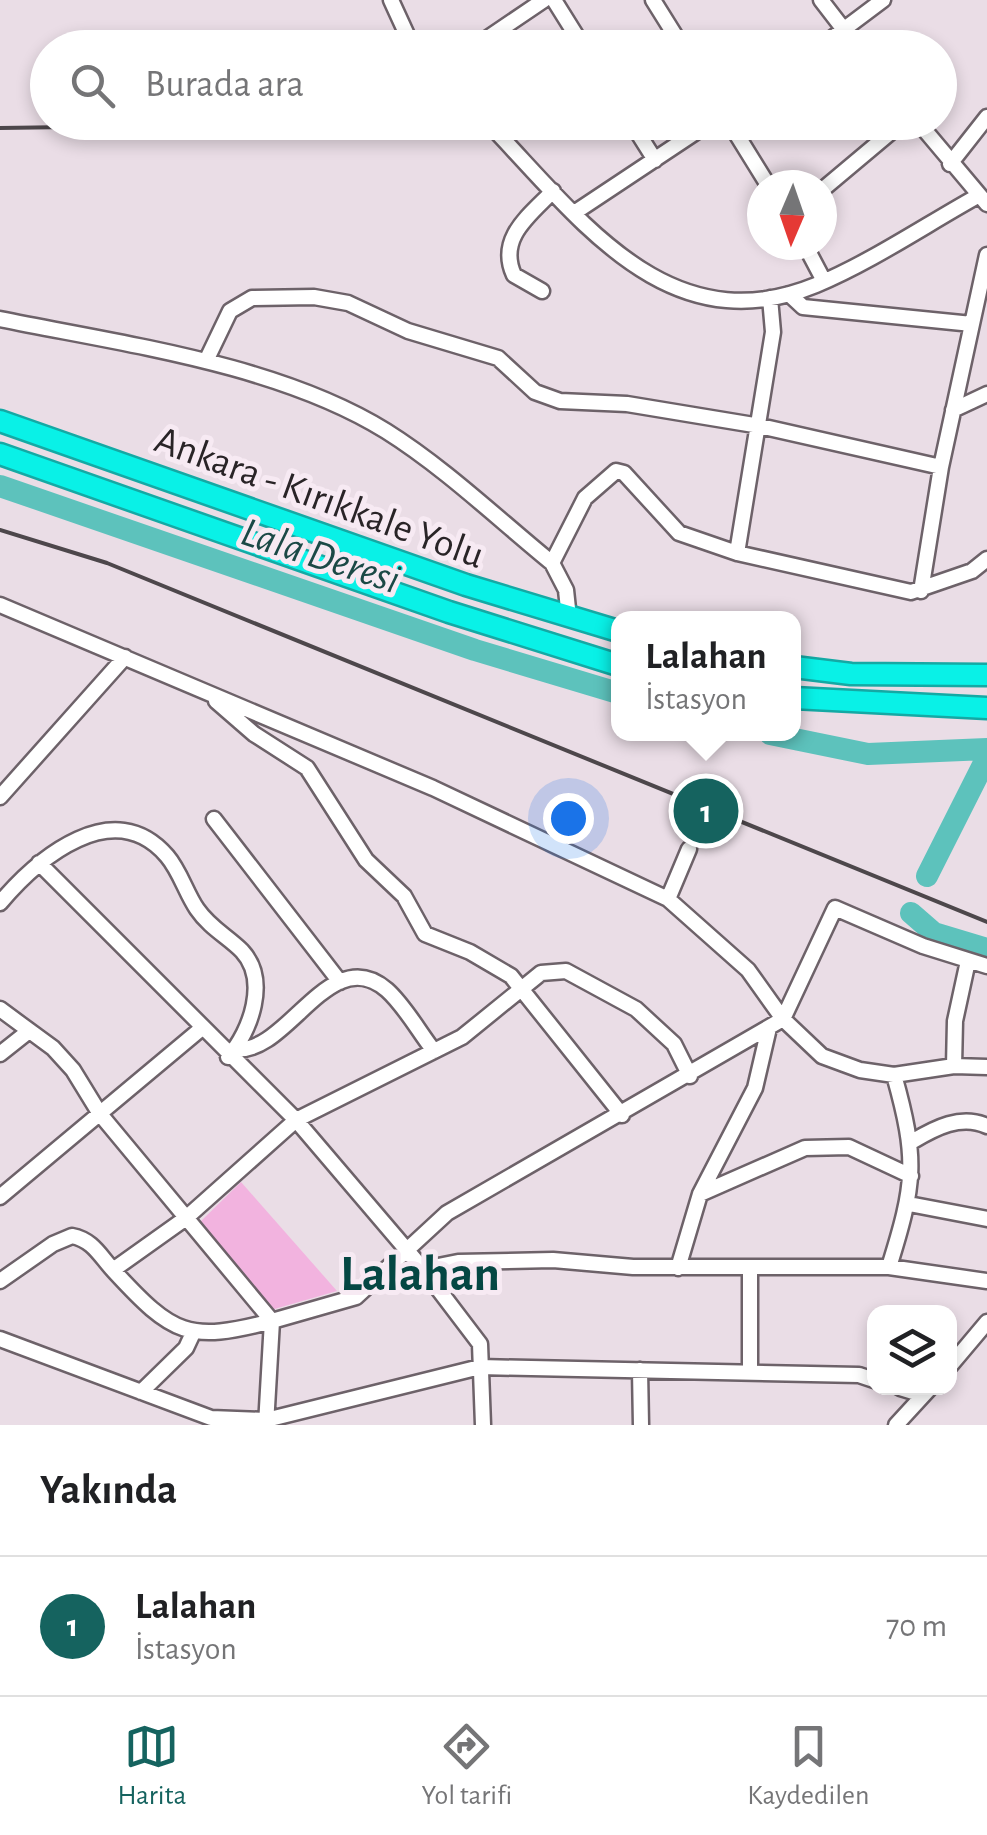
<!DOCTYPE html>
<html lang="tr">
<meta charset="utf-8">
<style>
:root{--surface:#fff;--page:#f6f6f6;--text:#202124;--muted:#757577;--line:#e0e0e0;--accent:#15635f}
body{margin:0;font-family:"Alegreya Sans",sans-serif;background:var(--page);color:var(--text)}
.controls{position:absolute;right:30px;bottom:30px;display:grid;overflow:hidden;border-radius:20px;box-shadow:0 5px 15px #0003}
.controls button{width:90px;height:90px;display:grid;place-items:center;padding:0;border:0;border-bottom:2px solid var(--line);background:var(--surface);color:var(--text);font:50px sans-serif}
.compass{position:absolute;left:747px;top:170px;width:90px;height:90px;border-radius:50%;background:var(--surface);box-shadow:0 5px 15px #0003;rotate:182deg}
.you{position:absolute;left:568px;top:818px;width:35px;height:35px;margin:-25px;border:8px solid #fff;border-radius:50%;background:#1a73e8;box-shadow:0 0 0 15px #1a73e833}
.badge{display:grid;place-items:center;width:65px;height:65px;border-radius:50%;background:var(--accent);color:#fff;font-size:32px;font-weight:700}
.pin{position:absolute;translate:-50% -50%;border:5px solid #fff;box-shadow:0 2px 10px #0006}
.popup{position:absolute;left:611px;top:611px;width:190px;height:130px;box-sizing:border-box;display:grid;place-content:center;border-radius:20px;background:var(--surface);filter:drop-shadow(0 2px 8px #0005);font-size:32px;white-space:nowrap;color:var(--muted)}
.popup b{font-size:38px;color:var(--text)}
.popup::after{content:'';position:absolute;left:50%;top:100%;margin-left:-20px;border:20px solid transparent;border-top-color:var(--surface)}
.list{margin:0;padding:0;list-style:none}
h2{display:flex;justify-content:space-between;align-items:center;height:130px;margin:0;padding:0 40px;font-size:42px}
h2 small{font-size:32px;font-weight:400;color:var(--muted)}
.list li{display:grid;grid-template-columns:65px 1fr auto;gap:30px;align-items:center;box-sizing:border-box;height:140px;padding:0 40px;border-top:2px solid var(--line)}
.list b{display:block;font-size:38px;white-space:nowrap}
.list p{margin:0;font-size:32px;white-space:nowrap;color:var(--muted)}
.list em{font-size:32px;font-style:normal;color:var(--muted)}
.icon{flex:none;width:55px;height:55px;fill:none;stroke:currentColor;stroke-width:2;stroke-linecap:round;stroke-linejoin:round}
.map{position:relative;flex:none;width:987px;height:1425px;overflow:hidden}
.search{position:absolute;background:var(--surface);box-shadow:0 5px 15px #0003;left:30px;right:30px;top:30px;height:110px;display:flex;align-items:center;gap:25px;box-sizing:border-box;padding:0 35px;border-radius:55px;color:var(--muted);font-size:38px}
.sheet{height:270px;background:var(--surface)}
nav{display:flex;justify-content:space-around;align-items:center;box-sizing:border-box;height:140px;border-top:2px solid var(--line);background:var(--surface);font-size:28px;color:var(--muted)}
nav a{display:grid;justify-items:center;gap:5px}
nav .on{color:var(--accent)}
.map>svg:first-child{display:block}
.green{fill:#f2b3df}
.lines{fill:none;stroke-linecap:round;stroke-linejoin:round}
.river{stroke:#5dc2bc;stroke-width:22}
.minor-casing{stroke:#6d6269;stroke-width:19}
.highway-casing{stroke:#14a9a4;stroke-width:25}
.minor{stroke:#fff;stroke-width:14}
.highway{stroke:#09f1e7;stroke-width:20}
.rail{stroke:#4d474b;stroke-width:4}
.labels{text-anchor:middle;stroke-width:10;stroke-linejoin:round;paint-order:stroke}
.street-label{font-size:40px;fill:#292427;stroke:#f7eaf3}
.water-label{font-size:42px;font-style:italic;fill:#1b4946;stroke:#f7eaf3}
.district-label{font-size:50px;font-weight:bold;fill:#054743;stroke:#f7eaf3}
</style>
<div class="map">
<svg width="987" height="1425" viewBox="0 0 987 1425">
<rect width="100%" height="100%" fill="#eadde6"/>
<path class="green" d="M241 1182 337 1291 271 1310 199 1223Z"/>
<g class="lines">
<path class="river" d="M0 486 475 650 618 693
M770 734 868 754 987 749
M927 876 987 757
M911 913 934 933 987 949"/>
<defs>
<path id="minor" d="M391 0 413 48
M554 0 584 48
M653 0 683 48
M821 0 858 48
M473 48 544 0
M819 48 883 0
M487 122C579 217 667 346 816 285 871 262 924 226 976 197
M631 122 655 160
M729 122 768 185
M918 122 987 204
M950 164 987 117
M822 190 903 122
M574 213 711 122
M805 245 824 281
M542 291 514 275C497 238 530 215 553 191
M789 294 803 307 972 324
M0 319C122 344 278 364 386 431 445 468 498 519 552 563L566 590 569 618
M206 361 230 311 252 298 314 297 348 303 408 331 498 358 535 392 560 401 627 404 760 426 941 467
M953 410 987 394
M737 553 773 332 770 298
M552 563 585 498 616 471 624 473 679 533 737 553 911 592 972 571 987 559
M921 591 941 467 987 255
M0 605 433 788 668 899 748 970 783 1019 822 1056 860 1070 894 1075 954 1066 987 1067
M216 701 254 734 307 768 366 860 404 896 425 934 470 952 511 976 622 1115
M0 797 125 657
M214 819 340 982
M39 863 296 1120 423 1269 480 1344 483 1425
M668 899 689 849
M0 903C38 858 114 794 167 856 180 871 186 893 197 909 210 928 227 936 242 951 269 980 251 1031 228 1057
M0 1009 53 1048 73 1070 100 1114 272 1321C188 1343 173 1335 114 1271 100 1256 93 1240 72 1236L53 1244 0 1281
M235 1049C287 1056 330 940 387 990 405 1006 419 1032 434 1051
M0 1054 29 1031
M954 1066 955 1021 968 961
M913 1141C935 1128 961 1114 987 1126
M700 1194 805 1148 849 1147 911 1176
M0 1197 202 1028
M909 1204 987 1219
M889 1267C915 1184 918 1160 894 1075
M678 1268 700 1194 755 1088 769 1028
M423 1269 458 1262 553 1260 633 1267H889L987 1281
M750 1269V1373
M113 1270 186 1218 296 1120 462 1037 541 973 566 971 636 1009 674 1044 690 1076
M0 1339 211 1418 266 1420 480 1367 859 1375 874 1380
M950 1366 987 1322
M640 1370 641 1425
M900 1388 923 1395
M141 1392 186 1348 193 1333
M266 1425 272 1321 356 1297 447 1213 783 1019 835 908 923 946 987 966
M896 1425 930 1388"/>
<path id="highway" d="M0 421 466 585 618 631
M0 454 449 612 618 665
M794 667 851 674 987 675
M794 698 987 708"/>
</defs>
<use href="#minor" class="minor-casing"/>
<use href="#highway" class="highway-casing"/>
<use href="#minor" class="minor"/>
<use href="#highway" class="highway"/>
<path class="rail" d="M0 128 209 125
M0 530 107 563 987 922"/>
</g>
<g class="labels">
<g class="street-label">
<text transform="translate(320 496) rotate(20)" y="14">Ankara - Kırıkkale Yolu</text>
</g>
<g class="water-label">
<text transform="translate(321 554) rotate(18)" y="15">Lala Deresi</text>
</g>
<g class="district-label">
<text x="420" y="1290">Lalahan</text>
</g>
</g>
</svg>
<div class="controls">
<button><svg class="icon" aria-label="layers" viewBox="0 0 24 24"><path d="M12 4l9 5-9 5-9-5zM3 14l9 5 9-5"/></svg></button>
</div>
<svg class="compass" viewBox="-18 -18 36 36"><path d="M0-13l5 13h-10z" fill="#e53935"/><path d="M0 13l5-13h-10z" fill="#757577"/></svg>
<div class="you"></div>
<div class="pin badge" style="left:706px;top:811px">1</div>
<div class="popup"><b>Lalahan</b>İstasyon</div>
<div class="search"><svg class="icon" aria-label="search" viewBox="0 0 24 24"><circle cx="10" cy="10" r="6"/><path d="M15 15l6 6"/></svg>Burada ara</div>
</div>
<section class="sheet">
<h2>Yakında<small></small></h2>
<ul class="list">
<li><span class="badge">1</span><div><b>Lalahan</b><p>İstasyon</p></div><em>70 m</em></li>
</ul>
</section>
<nav>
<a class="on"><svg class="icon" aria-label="map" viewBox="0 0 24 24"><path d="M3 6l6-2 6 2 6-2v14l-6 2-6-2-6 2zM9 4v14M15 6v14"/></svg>Harita</a>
<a><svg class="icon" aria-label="directions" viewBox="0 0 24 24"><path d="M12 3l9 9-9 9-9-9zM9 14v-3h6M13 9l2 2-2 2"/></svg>Yol tarifi</a>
<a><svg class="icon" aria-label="saved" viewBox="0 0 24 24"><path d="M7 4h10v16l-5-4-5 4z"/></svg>Kaydedilen</a>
</nav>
